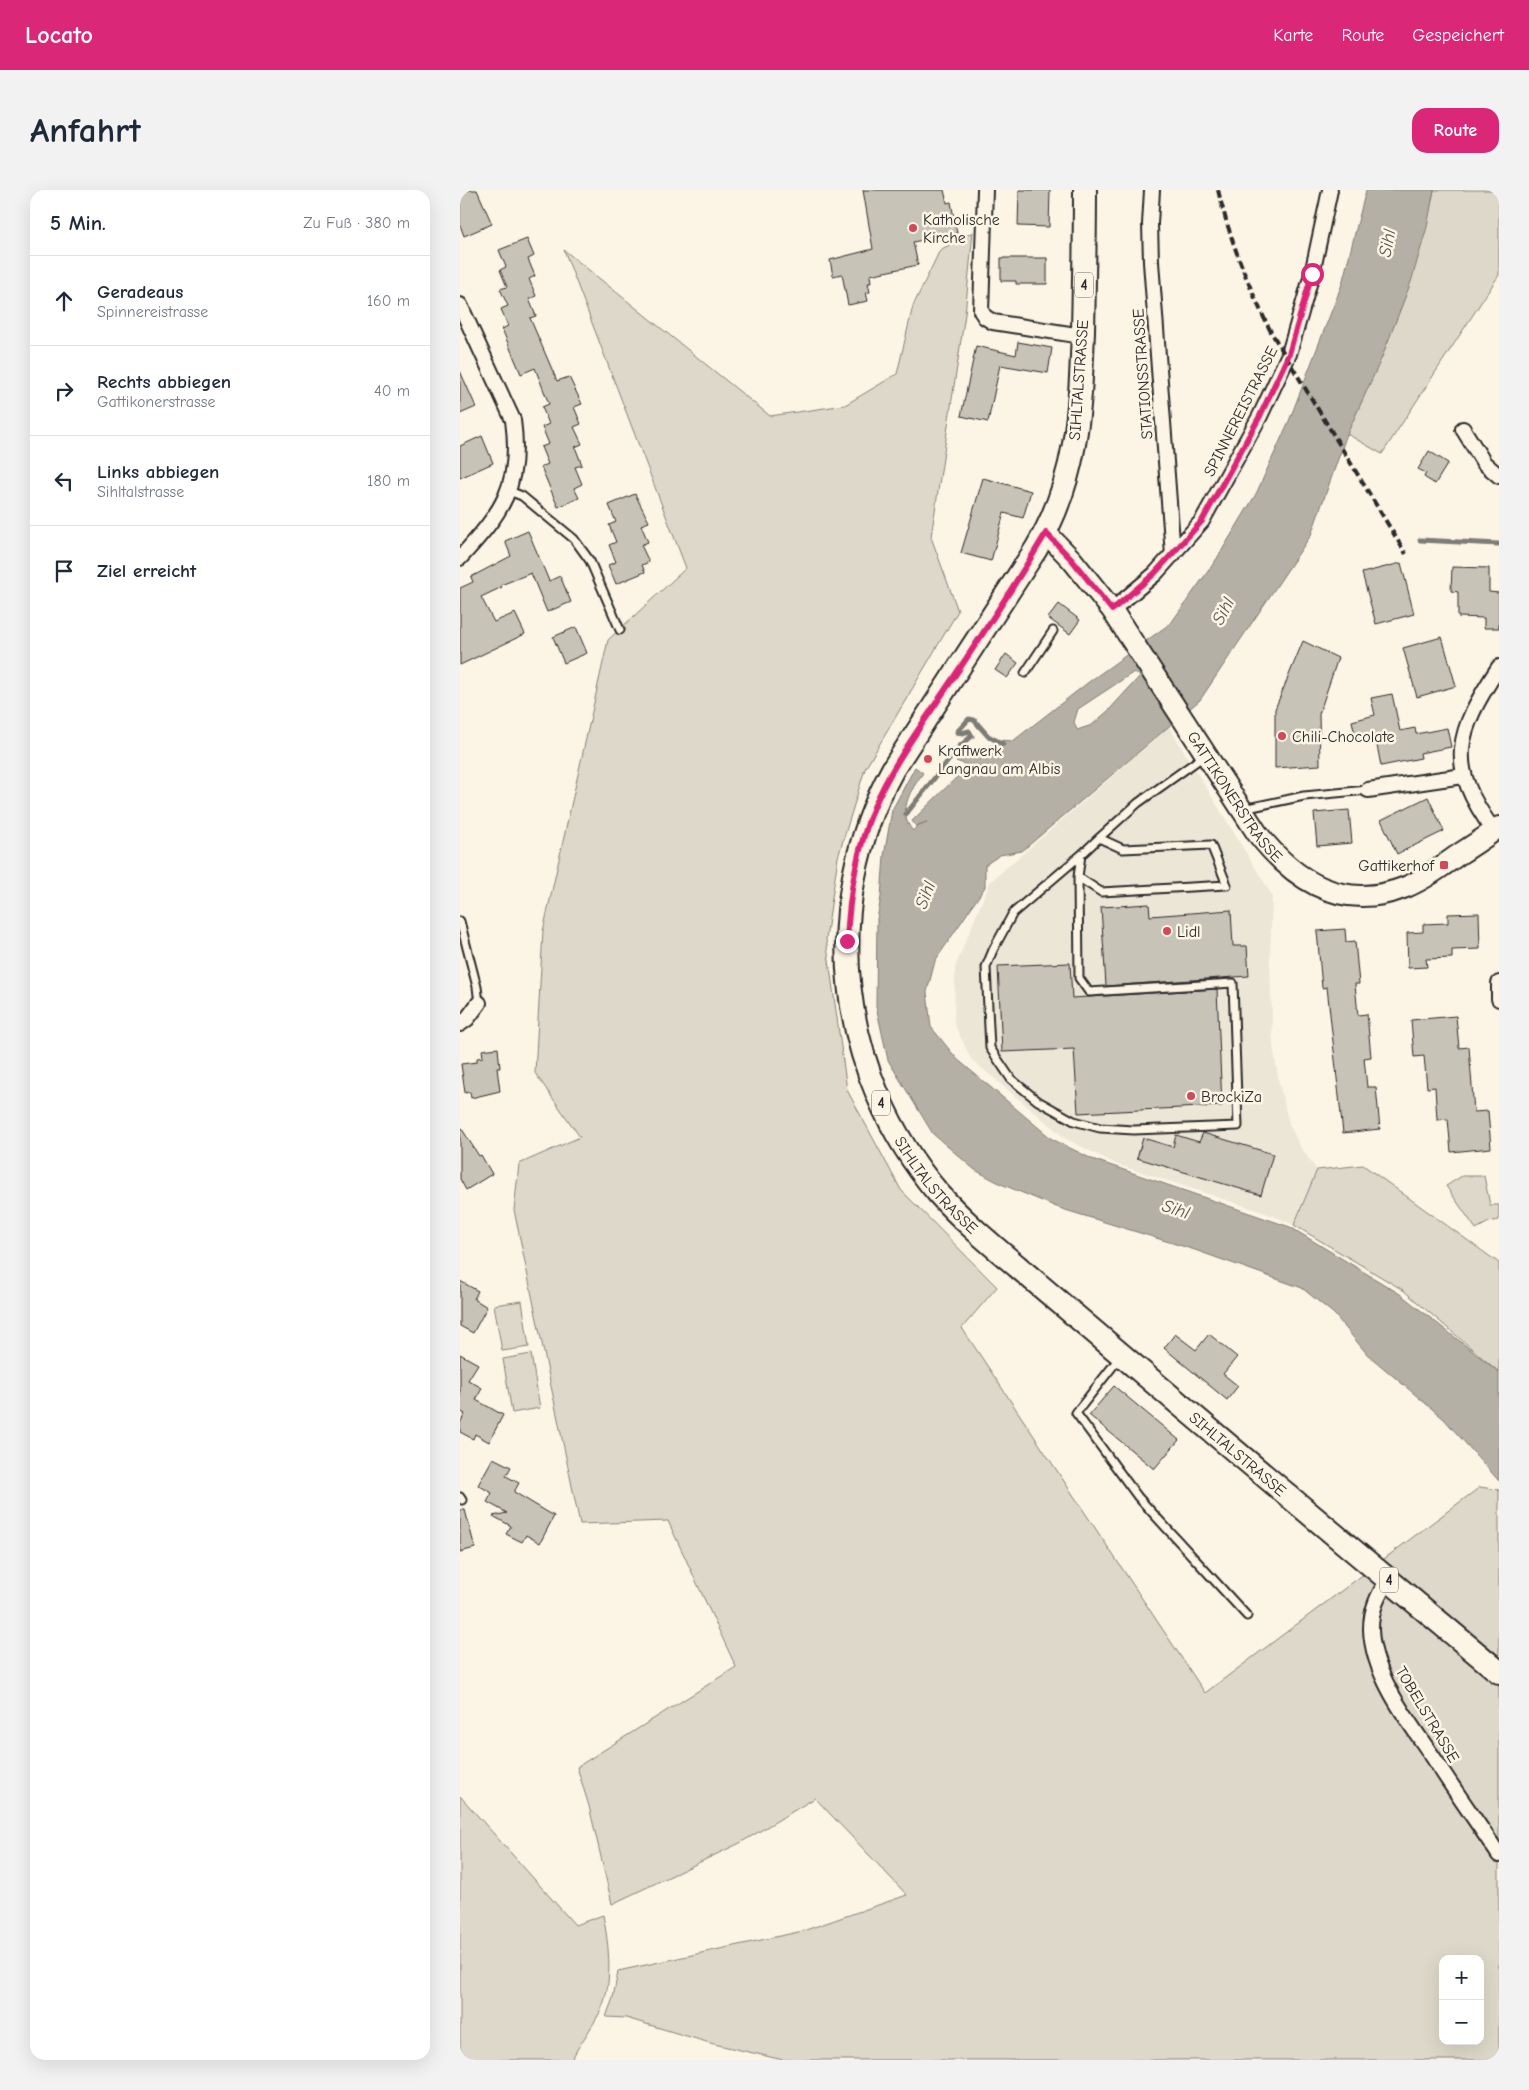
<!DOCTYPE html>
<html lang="de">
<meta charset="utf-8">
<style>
:root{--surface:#fff;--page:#f2f2f3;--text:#1f2937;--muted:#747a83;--line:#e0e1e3;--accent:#db2777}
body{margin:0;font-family:"Comic Neue",sans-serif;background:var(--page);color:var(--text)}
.controls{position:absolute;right:15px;bottom:15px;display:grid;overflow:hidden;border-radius:10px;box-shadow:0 5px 20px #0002}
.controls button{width:45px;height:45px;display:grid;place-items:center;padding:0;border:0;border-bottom:1px solid var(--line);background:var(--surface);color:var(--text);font:25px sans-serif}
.stop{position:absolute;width:15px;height:15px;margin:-11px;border:4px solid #db2777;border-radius:50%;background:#fff}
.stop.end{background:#db2777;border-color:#fff;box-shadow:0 1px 5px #0008}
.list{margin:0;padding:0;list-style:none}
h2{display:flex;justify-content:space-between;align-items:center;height:65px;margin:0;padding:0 20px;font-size:21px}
h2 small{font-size:16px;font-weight:400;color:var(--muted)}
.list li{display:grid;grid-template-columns:32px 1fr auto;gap:15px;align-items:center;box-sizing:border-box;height:90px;padding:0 20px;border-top:1px solid var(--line)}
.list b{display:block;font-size:19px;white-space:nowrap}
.list p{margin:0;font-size:16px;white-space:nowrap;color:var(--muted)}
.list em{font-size:16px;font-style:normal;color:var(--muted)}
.icon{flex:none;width:28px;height:28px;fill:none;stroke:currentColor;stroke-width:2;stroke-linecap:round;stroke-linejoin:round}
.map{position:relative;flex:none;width:1039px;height:1870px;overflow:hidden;border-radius:15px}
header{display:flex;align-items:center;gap:30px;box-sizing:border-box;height:70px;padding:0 25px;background:var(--accent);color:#fff}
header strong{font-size:24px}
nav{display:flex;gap:28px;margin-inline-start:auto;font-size:18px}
.intro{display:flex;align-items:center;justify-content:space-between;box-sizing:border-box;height:120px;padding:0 30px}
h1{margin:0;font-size:35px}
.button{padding:12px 22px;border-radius:15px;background:var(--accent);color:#fff;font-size:18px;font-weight:700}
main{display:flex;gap:30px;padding:0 30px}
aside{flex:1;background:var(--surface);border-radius:15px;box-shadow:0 5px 20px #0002}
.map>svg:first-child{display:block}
.built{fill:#ece6d7}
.green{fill:#ded8ca;stroke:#84827a;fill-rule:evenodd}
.water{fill:#b4b0a5;stroke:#7d7b74;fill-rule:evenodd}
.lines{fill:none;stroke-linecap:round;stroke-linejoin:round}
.stream{stroke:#7d7b74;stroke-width:5}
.building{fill:#c8c3b7;stroke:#2b2b2b}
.service-casing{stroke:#2b2b2b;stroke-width:11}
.minor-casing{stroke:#2b2b2b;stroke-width:18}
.secondary-casing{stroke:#2b2b2b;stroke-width:24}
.primary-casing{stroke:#2b2b2b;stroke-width:26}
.service{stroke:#fcf5e5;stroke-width:7}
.minor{stroke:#fcf5e5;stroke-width:14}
.secondary{stroke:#fcf5e5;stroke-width:20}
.primary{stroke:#fcf5e5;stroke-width:22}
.rail{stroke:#2b2b2b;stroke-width:4;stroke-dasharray:8 4;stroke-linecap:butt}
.route{stroke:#db2777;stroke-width:6}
.poi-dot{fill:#d1495b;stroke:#fcf5e5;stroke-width:2}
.labels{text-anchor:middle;stroke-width:5;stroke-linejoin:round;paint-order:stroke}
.shield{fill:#fcf5e5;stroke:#6a6863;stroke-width:1}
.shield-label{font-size:15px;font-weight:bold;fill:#2b2b2b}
.poi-label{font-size:16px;fill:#2b2b2b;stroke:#fcf5e5;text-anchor:start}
.street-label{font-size:16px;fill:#2b2b2b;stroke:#fcf5e5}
.water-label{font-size:18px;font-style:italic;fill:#545350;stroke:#fcf5e5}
</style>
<header>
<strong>Locato</strong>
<nav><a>Karte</a><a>Route</a><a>Gespeichert</a></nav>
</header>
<div class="intro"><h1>Anfahrt</h1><a class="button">Route</a></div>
<main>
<aside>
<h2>5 Min.<small>Zu Fuß · 380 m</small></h2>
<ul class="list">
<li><svg class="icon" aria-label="ahead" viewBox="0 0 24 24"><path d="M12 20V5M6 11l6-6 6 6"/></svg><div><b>Geradeaus</b><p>Spinnereistrasse</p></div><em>160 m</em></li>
<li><svg class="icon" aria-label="right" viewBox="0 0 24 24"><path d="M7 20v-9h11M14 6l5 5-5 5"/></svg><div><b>Rechts abbiegen</b><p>Gattikonerstrasse</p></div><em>40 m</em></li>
<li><svg class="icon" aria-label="left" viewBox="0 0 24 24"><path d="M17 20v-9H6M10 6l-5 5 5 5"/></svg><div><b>Links abbiegen</b><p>Sihltalstrasse</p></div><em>180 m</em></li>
<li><svg class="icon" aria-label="arrive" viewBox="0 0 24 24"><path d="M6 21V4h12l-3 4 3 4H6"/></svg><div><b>Ziel erreicht</b></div></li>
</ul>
</aside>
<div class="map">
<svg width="1039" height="1870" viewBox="0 0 1039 1870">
<rect width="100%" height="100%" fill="#fcf5e5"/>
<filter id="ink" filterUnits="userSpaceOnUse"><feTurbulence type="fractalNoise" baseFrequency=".02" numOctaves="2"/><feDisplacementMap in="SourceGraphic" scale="10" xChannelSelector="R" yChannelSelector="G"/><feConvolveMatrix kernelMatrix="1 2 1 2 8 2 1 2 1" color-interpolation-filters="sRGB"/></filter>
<g filter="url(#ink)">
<path class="built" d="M709 537 812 705 810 774 813 856 819 893 829 934 841 958 857 980 834 1035 806 1023 656 974 606 949 511 869 494 833 495 777 530 692Z"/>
<path class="green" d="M974 0H1039V85L922 264 887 244C924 162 957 88 974 0Z
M513 42 505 124 471 347 498 421 405 579 378 667 366 749 387 900 441 1000 537 1097 502 1138 745 1503 1020 1297 1039 1300V1870H323L250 1853 166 1828 146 1827 153 1808 158 1781 343 1741 447 1705 355 1608 280 1653 152 1714 129 1616 117 1577 276 1477 208 1331 120 1334 54 1020 59 974 120 947 75 883 83 741 148 450 226 378 104 60 310 226 385 215 437 184 453 116 480 60ZM983 1769H1020V1851H983Z
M903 975 1039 1073V1182L943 1100 834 1035 857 980Z
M1002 986H1024L1030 1015H1039V1030L1029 1032 1016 1039 986 996Z
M62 1111 69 1157 42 1161 34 1115Z
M71 1164 80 1218 52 1223 43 1169Z
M0 1606 115 1735 143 1725C149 1756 154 1795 139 1824 130 1840 120 1854 111 1870H0Z"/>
<path class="water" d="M906 0H974L967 37 951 92 922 167 887 244 851 345 740 510 562 661 540 665 525 675V697L475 771 467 802 471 837 497 869 592 949 632 969 830 1037 940 1104 1039 1182V1291L984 1229 907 1164 874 1124 842 1098 735 1060 599 1018 541 994 515 980 473 944 428 870 416 816 417 729 421 707 424 666 432 620 455 577 463 583C451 600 436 622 453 641L458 635 467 632 456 636 452 631 507 577V575L496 571 505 560 535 555 541 550 553 551 630 491 711 433 756 370 796 304 829 231 882 94ZM674 482 680 486 649 520 632 535 617 540 614 532 618 519Z"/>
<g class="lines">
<path class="stream" d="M960 350 1039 354
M446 624 499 557 512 546 509 541 502 543 497 542 509 529 514 530 528 546 543 554"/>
</g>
<path class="building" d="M0 0H17L32 34 4 46 0 35Z
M403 0H484L487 13 491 12 497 43 453 52 458 75 410 85 411 93H408L410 102 406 103 408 111 388 115 382 84 373 86 370 70 413 59Z
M559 0H590L589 37 558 36Z
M67 49 74 66 68 69 75 86 69 89 76 106 69 109 76 126 70 128 97 191 109 187 122 214 114 217 121 234 114 237 122 254 115 257 122 275 115 277 122 294 114 298 119 308 98 317 81 277 88 274 81 257 89 254 82 237 89 234 82 217 89 214 75 178 61 184 42 139 48 136 41 119 48 116 40 99 47 97 40 80 46 77 39 60Z
M541 68H587V94H556V91H541Z
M558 152 592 158 588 183 540 175 528 232 501 226 516 156 556 165Z
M0 181 16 217 0 224Z
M22 246 33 273 0 288V256Z
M969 261 988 273 975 294 964 287 966 283 958 279Z
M523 288 571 301 563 328 544 323 531 371 501 363Z
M175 304 189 332 181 335 188 352 181 355 189 372 182 375 185 382 156 394 148 375 156 372 149 355 156 352 149 335 156 332 149 315Z
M68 341 89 391 100 386 111 412 87 422 71 383 41 395 42 397 21 407 34 432 55 423 65 444 0 475V398L13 392 11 387 51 366 45 351Z
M941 373 954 424 916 434 902 383Z
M992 377 1029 378V402L1039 403V438H1024V428L998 427V402L991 401Z
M599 414 620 430 610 444 588 428Z
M116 437 127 463 104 473 93 447Z
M982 447 996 496 957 507 943 458Z
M843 451 878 468 859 524 860 575 815 578V519Z
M546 464 558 473 547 488 535 480Z
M932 504 940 541 955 538 956 544 987 538 991 557 960 563 961 568 921 576 915 545 896 549 892 531 915 525 911 508Z
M968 607 984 641 937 664 921 630Z
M889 620 892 653 857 656 854 623Z
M689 714 690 726 771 720 773 756H787L789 786 646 796 641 717Z
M1019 723 1020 759 992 760V768L966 769 967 777 948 778 947 743 963 742V734L988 733V724Z
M885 739 886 752 895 751 899 794H895L898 825 907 824 911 867 904 868 907 897H916L920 939 883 943 867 797 862 798 857 741Z
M610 773 612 808 757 799 762 916 618 923 614 859 542 862 538 776Z
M996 826 999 858 1009 857 1014 922 1028 921 1031 958 991 962 988 929 977 930 975 897 967 898 964 866 954 867 951 830Z
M38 858 40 878H37L40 901 11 908 10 902 5 903 1 874 17 872V868L23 867 22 860Z
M0 936 19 966 21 965 32 984 6 1000 0 989Z
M743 943 813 964 801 1005 677 968 683 948 713 957 716 945 739 952Z
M0 1091 18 1101 14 1109 27 1117 13 1143 0 1136Z
M715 1144 736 1160 749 1144 777 1167 763 1184 778 1196 767 1210 704 1158Z
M0 1164 18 1174 8 1190 22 1198 16 1210 43 1225 29 1252 15 1244 13 1249 0 1242V1233L5 1224 0 1221Z
M654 1196 719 1250 694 1279 629 1225Z
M33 1268 51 1277 46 1286 59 1293 54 1302 94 1326 80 1353 66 1345 62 1352 46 1344 51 1336 33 1326 47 1323 27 1312 32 1303 18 1295Z
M0 1320H5L15 1358 0 1362Z"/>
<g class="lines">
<defs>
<path id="service" d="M49 301 62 306 114 349 130 371 160 440
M565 483 593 441
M783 619 844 606 908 600
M639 648 621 665 618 687 641 702 767 695 751 655 663 659 639 648 678 613 744 566
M618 687 619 788 629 802 773 793 778 936 674 940 640 938 614 931 578 911 551 889 530 858 526 777 533 760 553 723 621 665
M0 731 17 797 19 813
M660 1167 616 1223 678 1307 787 1426
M0 1307 2 1310"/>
<path id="minor" d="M525 0 521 121 525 127 533 132 622 146
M692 0 690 34 691 72 713 365
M0 115 53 230C62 296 42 322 0 368
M1003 239 1024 273 1039 286
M652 420 695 384 742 331 800 226 829 164 852 84 870 0
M908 600 1003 586
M1034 641C985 574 996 543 1039 477
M1039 793V809
M0 834 7 829 19 813
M928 1390C918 1405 911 1419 911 1439 912 1484 948 1531 973 1567 994 1600 1017 1632 1039 1665"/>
<g id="secondary">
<path id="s1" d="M586 343 612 370 652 420 797 643C835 692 883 722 946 697 965 689 981 677 998 665 1012 656 1026 647 1039 637"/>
</g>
<g id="primary">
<path id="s2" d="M625 0C625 47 624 94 623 141 620 221 618 288 576 359L433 579C357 717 378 885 479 1004 503 1031 531 1054 558 1077 607 1119 656 1160 704 1201 815 1295 927 1389 1039 1482"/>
</g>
</defs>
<use href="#service" class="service-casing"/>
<use href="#minor" class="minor-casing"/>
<use href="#secondary" class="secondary-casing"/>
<use href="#primary" class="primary-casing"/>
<use href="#service" class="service"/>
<use href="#minor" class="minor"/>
<use href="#secondary" class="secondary"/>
<use href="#primary" class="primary"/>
<path class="rail" d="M758 0C770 50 788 96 811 142L946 364"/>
</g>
</g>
<g class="lines" filter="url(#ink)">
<path class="route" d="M387 751C389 705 397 659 414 617 431 577 457 542 481 506 517 453 553 398 586 343L612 370 652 420 694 384 742 331 800 226 829 164 852 84"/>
</g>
<g class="poi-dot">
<circle cx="453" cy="38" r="5"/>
<circle cx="822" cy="546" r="5"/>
<circle cx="468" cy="569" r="5"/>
<rect x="979" y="670" width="10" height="10" rx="2.5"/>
<circle cx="707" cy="741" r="5"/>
<circle cx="731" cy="906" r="5"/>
</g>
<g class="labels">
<g class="shield">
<rect x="615" y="82.5" width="18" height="25" rx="4"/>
<rect x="412" y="900.5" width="18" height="25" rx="4"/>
<rect x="920" y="1377.5" width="18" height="25" rx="4"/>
</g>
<g class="shield-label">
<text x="624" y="100">4</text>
<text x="421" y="918">4</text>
<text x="929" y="1395">4</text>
</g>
<g class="poi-label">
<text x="463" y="35">Katholische<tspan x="463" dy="18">Kirche</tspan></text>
<text x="832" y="552">Chili-Chocolate</text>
<text x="478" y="566">Kraftwerk<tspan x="478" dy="18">Langnau am Albis</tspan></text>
<text x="974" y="681" text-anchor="end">Gattikerhof</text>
<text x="717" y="747">Lidl</text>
<text x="741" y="912">BrockiZa</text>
</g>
<g class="street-label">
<text transform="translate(682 184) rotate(-94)" y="6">STATIONSSTRASSE</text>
<text transform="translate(618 190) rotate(-86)" y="6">SIHLTALSTRASSE</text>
<text transform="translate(780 221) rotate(-63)" y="6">SPINNEREISTRASSE</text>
<text dy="6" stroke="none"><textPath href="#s1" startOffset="325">GATTIKONERSTRASSE</textPath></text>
<text dy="6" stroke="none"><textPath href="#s2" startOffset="1075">SIHLTALSTRASSE</textPath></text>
<text dy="6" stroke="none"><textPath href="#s2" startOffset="1480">SIHLTALSTRASSE</textPath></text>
<text transform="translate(968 1524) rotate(59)" y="6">TOBELSTRASSE</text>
</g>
<g class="water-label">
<text transform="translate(927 53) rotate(-79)" y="6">Sihl</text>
<text transform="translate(763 421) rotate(-63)" y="6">Sihl</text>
<text transform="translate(465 705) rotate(-69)" y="6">Sihl</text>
<text transform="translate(716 1019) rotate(18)" y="6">Sihl</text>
</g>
</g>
</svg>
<div class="controls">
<button>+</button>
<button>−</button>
</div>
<div class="stop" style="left:852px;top:84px"></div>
<div class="stop end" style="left:387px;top:751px"></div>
</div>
</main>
